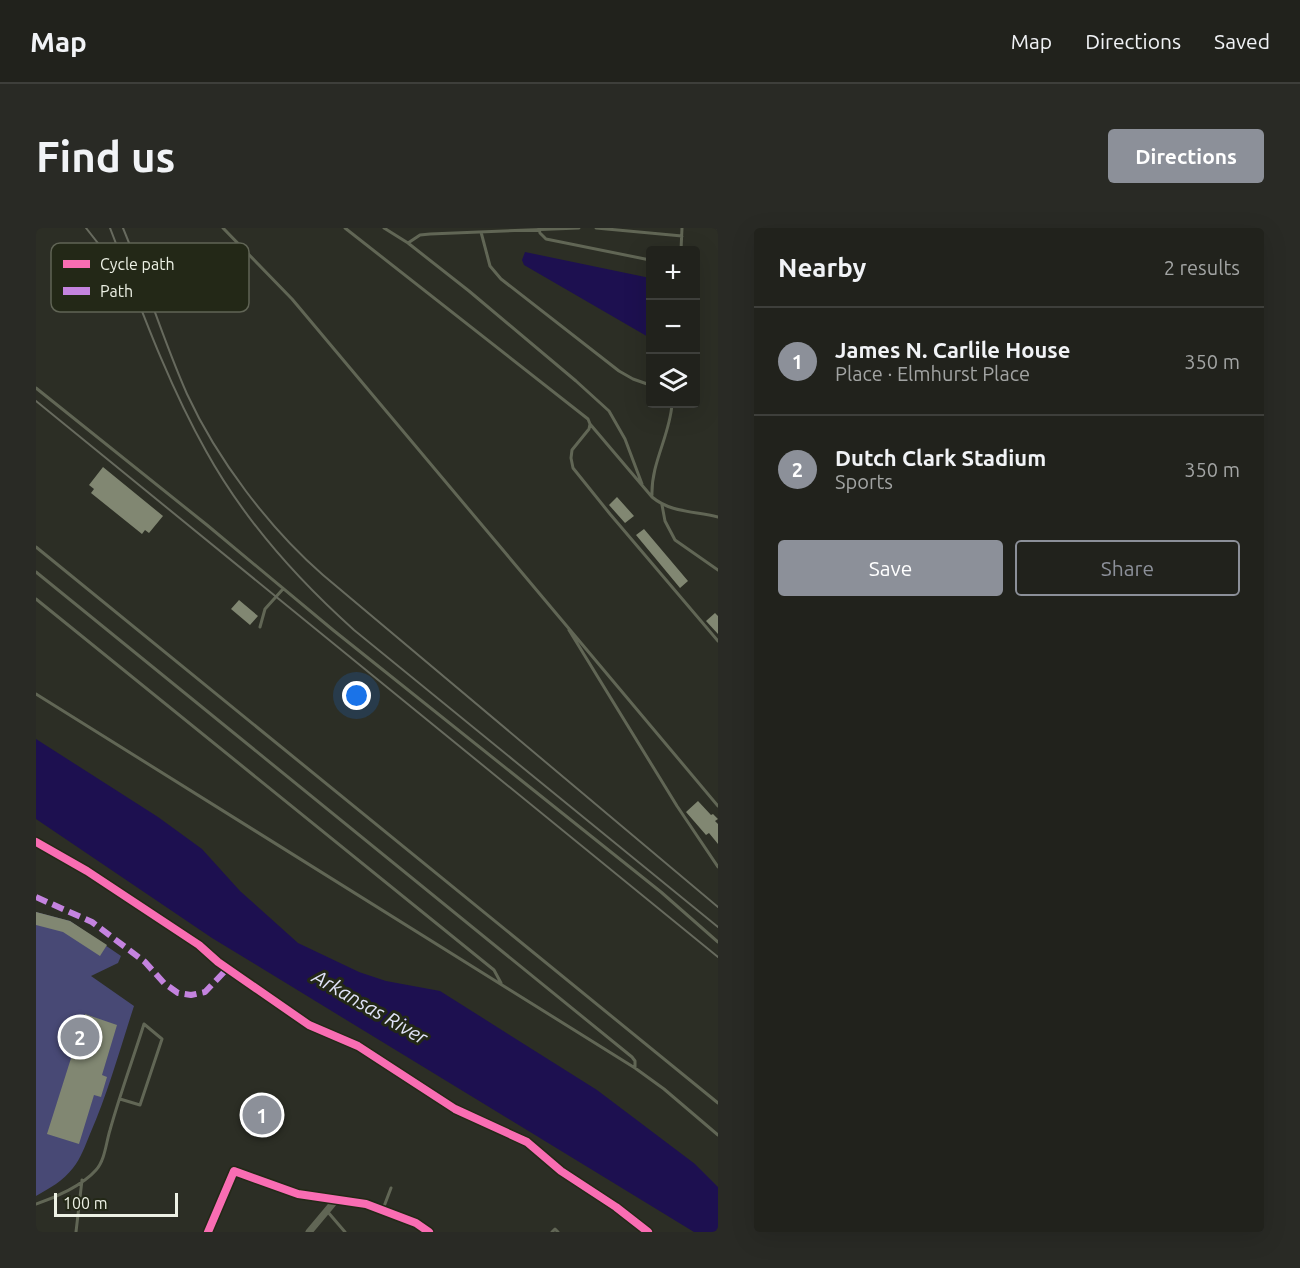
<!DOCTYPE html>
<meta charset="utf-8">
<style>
:root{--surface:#21221c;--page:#292a25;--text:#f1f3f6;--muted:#a2a4a3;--line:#3e3f3b;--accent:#8c9099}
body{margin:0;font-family:Ubuntu,sans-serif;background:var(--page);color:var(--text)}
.controls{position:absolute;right:18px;top:18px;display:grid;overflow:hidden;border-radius:6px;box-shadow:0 6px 24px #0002}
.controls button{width:54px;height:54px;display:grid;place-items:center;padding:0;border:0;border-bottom:2px solid var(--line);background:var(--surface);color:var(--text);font:30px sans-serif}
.scale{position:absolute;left:18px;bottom:15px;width:124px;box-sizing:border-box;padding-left:6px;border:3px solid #edf1e5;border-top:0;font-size:16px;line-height:21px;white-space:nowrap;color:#edf1e5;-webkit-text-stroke:4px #232817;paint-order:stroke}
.you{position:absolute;left:321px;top:468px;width:21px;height:21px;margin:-15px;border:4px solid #fff;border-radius:50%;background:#1a73e8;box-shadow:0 0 0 9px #1a73e833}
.badge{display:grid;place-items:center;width:39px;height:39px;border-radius:50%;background:var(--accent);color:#fff;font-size:20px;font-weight:700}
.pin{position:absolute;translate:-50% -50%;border:3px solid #fff;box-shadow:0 2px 6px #0006}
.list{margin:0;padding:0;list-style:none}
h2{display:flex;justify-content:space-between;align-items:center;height:78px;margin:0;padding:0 24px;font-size:26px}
h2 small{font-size:20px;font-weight:400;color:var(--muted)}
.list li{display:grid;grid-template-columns:39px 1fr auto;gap:18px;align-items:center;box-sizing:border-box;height:108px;padding:0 24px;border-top:2px solid var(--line)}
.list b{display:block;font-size:22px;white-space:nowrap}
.list p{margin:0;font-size:20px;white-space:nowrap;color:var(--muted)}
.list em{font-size:20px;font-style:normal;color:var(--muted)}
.actions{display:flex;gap:12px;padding:18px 24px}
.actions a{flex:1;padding:14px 0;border:2px solid var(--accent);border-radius:6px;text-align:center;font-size:21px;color:var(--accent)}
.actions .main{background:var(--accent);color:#fff}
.icon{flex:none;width:33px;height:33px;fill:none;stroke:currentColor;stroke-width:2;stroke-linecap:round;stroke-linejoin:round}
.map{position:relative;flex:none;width:682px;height:1004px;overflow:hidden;border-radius:6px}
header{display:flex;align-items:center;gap:36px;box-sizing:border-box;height:84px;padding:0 30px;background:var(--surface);border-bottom:2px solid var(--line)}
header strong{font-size:28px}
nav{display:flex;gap:33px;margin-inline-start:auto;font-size:21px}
.intro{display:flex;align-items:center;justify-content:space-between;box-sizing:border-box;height:144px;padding:0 36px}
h1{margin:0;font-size:42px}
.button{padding:15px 27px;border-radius:6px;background:var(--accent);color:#fff;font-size:21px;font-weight:700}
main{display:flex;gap:36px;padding:0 36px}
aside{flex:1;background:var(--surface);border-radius:6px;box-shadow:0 6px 24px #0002}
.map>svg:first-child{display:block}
.green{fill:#484975}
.water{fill:#1d1050}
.building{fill:#818772}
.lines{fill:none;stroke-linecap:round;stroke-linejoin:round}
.lane{stroke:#616655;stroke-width:3}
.street{stroke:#616655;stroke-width:7}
.rail{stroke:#676a5e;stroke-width:2}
.quiet{stroke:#c483df;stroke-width:6;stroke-dasharray:12 6;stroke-linecap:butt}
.cycleway-casing{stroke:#232817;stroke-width:11}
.cycleway{stroke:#f96db3;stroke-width:8}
.labels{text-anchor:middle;stroke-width:6;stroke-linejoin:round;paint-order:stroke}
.water-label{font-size:20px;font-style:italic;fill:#e0e3f8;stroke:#232817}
.key{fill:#232817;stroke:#606455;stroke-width:1.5}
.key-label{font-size:16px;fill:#edf1e5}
</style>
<header>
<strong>Map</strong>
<nav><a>Map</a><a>Directions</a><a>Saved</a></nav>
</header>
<div class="intro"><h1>Find us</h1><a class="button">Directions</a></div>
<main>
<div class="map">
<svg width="682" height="1004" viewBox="0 0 682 1004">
<rect width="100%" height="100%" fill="#2c2e25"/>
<path class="green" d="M0 684 34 693 85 728 82 735 55 748 98 778C84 821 72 865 54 906 49 918 45 930 37 940 27 953 14 960 0 968Z"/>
<path class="water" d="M489 24 614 50V110L488 37 486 32Z
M0 511 122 589 166 621 204 663 262 715 323 744 350 753 404 763 561 862 659 936 682 959V1004H658L176 710 0 591Z"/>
<path class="building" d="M67 239 127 288 113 305 109 302 106 306 55 265 58 261 53 257Z
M581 269 598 288 589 295 573 277Z
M608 301 652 353 644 360 600 307Z
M203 372 222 388 214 397 195 381Z
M679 385 682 388V406L670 393Z
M662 573 675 587 677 586 682 591 679 593 682 596V616L673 605 670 607 650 584Z
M0 684 34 693 71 717 64 728 27 704 0 697Z
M49 786 81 797 66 847 71 849 65 869 58 867 43 916 11 906Z
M226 872 238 874 230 898 216 894 220 880 223 881Z"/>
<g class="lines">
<path class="lane" d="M187 0 256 71 682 578
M309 0 552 191 554 196 553 201 536 222 535 230 537 240 574 286 682 413
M348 0 372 15 433 63 540 153 573 183 589 211 606 256
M560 0 646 8
M681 0 682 1
M503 1 504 5 510 11 614 32
M445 4 454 38 465 51 583 143 597 151 614 157
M372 15 384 7 394 6 543 0
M645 22 646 0
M0 160 171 297 297 402 625 664 682 714
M554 196 616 269C635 285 659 283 682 289
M616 267C615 235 634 207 636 176
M626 277 629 293 639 312 682 342
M0 319 682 875
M0 344 596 829 599 833V840
M0 371 458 742 465 755
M224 399 229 381 247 361
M533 402 641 578 682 639
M0 466 599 840 628 861 682 907
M0 976C19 970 47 957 60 942 69 932 70 915 74 902 84 866 97 831 108 796L126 811 104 877 84 871
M347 981 355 960
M291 983 309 1004
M40 1004 46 952
M516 1004 519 1001 522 1004"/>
<path class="street" d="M172 1004 198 943 262 966 330 976 380 995 393 1004
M273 1004 299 973"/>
<path class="rail" d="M50 0 87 47
M74 0C103 75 130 152 170 223 207 290 261 351 318 402L682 699
M87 0C110 55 127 112 151 166 181 231 233 300 287 347L682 679
M0 173 682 729"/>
<path class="quiet" d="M0 669 56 694 109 734 128 755 142 765 155 767 169 764 191 741"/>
<defs>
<path id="cycleway" d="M0 614 51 643 163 717 182 734 273 797 322 818 419 881 491 914 525 943 580 979 612 1004
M172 1004 198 943 262 966 330 976 380 995 393 1004"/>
</defs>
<use href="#cycleway" class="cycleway-casing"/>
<use href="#cycleway" class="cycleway"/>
</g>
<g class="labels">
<g class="water-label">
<text transform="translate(334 779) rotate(30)" y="7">Arkansas River</text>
</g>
</g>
<rect x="15" y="15" width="198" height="69" rx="9" class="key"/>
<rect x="27" y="32" width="27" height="8" fill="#f96db3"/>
<rect x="27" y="59" width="27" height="8" fill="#c483df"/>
<g class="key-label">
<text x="64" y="42">Cycle path</text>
<text x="64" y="69">Path</text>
</g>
</svg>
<div class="controls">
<button>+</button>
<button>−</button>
<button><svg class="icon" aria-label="layers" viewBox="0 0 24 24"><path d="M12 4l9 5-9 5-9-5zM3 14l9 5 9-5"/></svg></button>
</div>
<div class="scale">100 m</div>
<div class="you"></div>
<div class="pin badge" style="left:226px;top:887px">1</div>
<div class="pin badge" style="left:44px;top:809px">2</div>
</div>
<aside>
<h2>Nearby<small>2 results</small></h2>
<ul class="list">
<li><span class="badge">1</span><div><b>James N. Carlile House</b><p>Place · Elmhurst Place</p></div><em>350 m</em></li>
<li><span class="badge">2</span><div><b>Dutch Clark Stadium</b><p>Sports</p></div><em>350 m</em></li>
</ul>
<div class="actions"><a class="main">Save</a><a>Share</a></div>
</aside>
</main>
